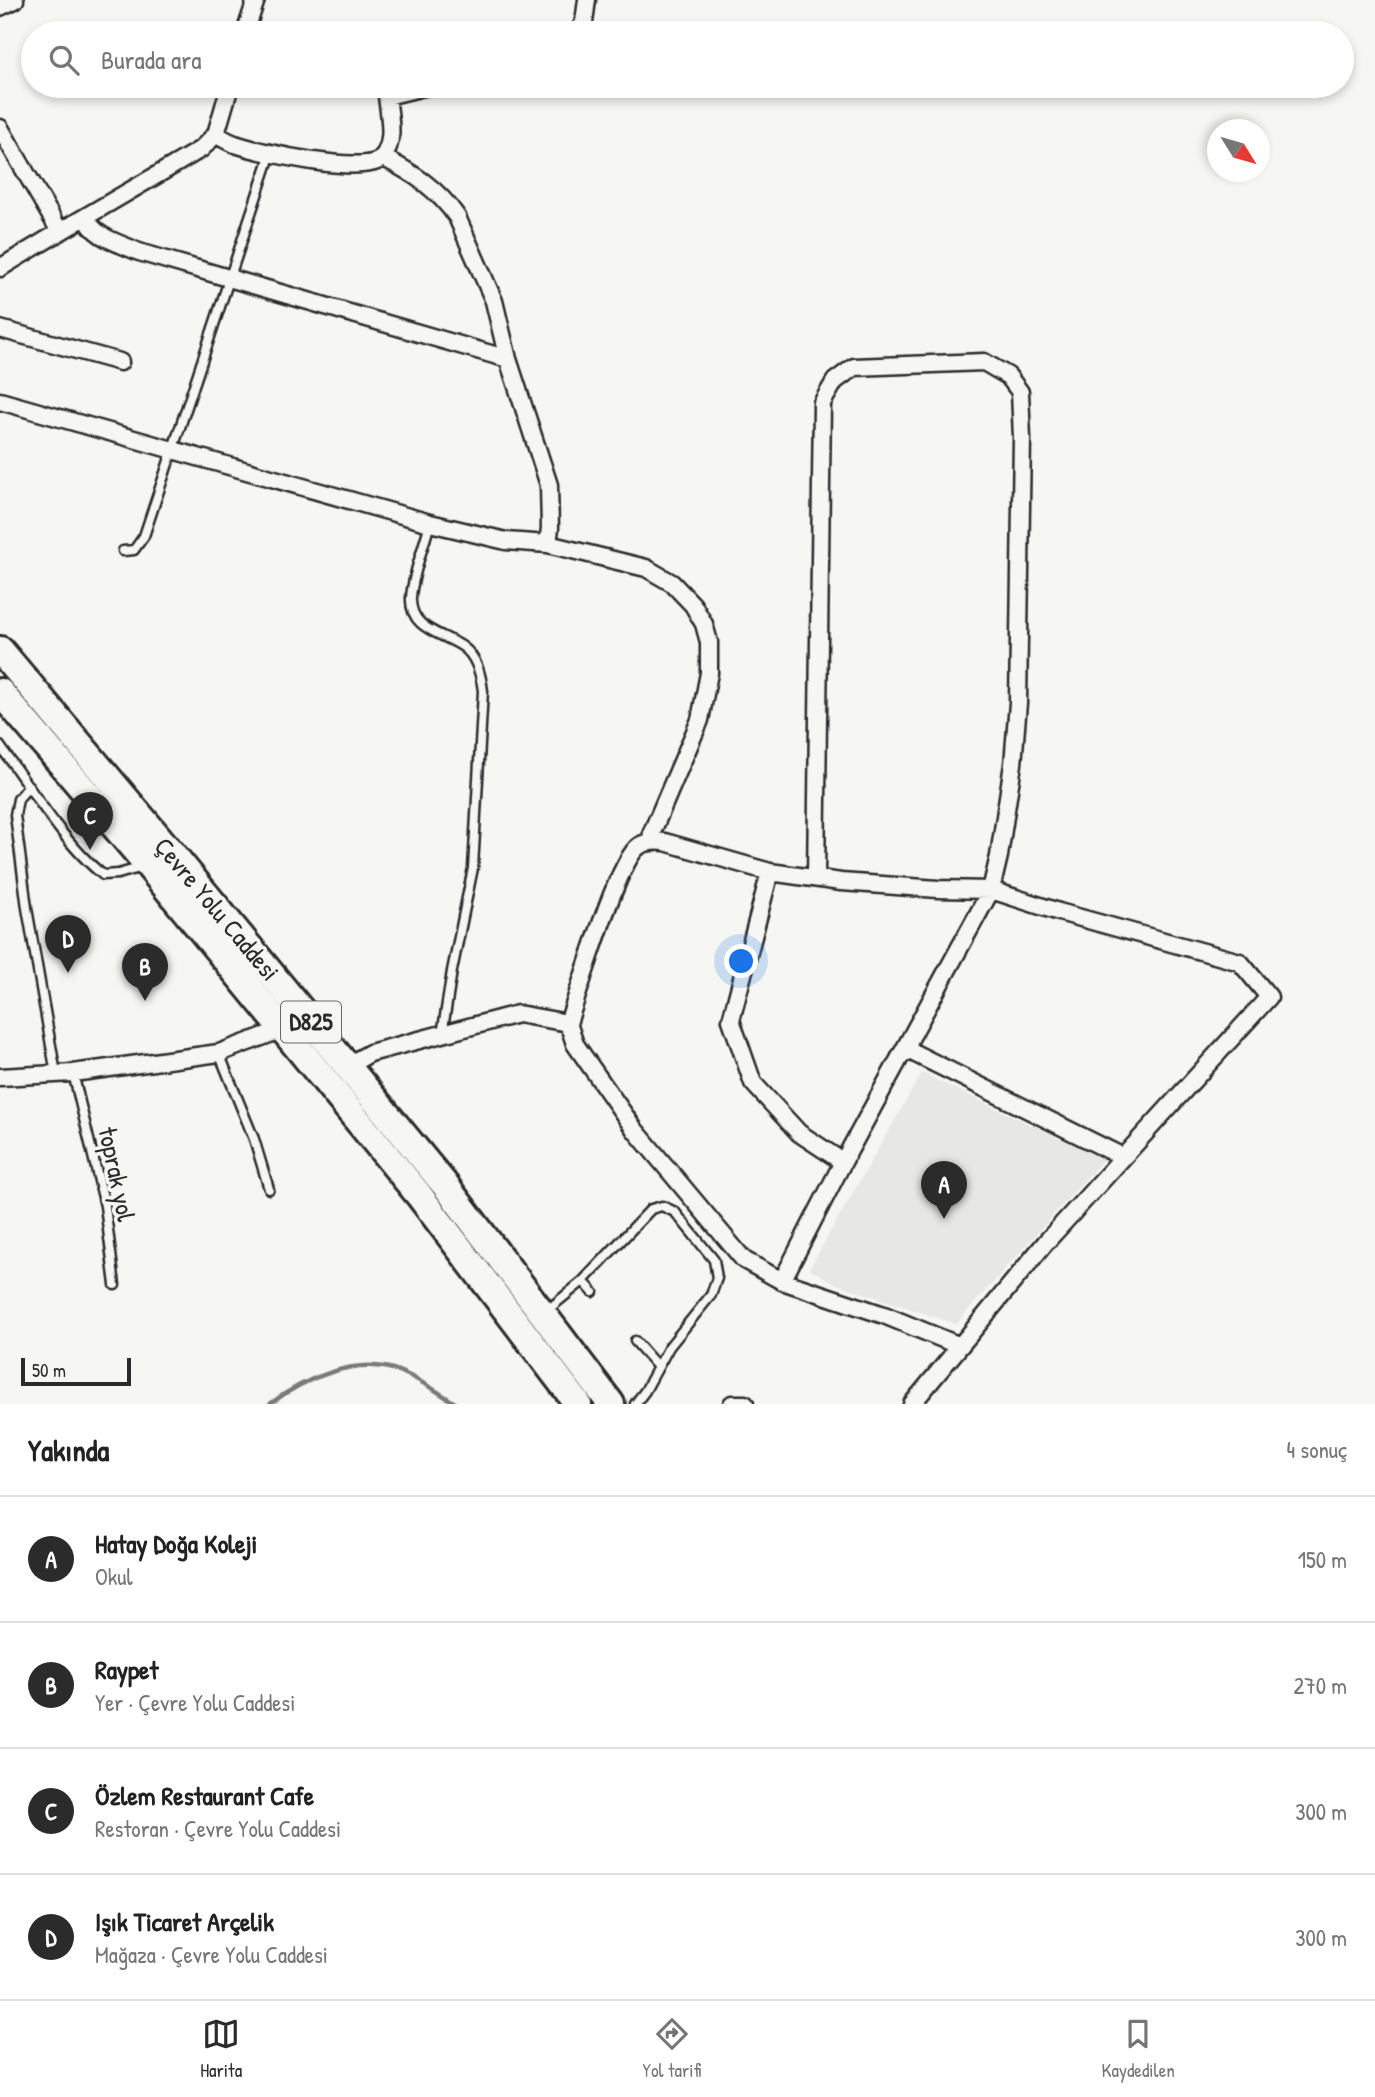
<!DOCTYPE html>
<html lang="tr">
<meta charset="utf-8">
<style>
:root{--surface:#fff;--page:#f6f6f6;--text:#222;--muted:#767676;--line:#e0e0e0;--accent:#2b2b2b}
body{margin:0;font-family:"Patrick Hand",sans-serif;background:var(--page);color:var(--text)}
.compass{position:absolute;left:1207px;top:119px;width:63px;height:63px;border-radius:50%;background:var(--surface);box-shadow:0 4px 10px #0003;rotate:127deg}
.scale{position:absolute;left:21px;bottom:18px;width:110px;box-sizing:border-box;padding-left:7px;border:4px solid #2b2b2b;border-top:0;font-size:19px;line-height:24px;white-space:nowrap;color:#2b2b2b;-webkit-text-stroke:5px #f6f6f2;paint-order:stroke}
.you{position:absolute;left:742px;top:962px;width:24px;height:24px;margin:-18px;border:5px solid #fff;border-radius:50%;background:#1a73e8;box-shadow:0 0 0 10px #1a73e833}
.badge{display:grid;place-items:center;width:46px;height:46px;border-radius:50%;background:var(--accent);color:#fff;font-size:23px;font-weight:700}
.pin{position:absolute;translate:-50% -58px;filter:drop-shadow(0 2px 4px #0008)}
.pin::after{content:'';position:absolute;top:37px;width:24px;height:21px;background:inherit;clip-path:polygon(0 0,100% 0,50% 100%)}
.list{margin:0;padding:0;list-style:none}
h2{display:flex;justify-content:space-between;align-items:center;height:91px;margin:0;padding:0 28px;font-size:30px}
h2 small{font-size:23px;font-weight:400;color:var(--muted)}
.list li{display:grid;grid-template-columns:46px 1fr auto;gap:21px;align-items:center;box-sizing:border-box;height:126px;padding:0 28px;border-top:2px solid var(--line)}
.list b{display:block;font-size:26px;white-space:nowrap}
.list p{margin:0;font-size:23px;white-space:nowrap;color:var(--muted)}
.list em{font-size:23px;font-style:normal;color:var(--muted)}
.icon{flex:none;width:38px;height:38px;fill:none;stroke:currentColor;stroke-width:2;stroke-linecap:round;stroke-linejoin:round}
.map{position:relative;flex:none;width:1375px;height:1404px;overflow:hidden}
.search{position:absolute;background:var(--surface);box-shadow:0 4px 10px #0003;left:21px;right:21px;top:21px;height:77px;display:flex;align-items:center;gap:18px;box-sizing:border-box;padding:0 24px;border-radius:38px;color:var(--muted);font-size:26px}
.sheet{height:595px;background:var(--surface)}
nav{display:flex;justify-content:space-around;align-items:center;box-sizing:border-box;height:98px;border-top:2px solid var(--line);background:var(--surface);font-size:19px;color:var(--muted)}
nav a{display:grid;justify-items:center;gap:4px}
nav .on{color:var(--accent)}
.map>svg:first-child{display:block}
.built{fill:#e7e7e3}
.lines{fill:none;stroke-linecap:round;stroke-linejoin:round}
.stream{stroke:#7a7a78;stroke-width:4.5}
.service-casing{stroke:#2b2b2b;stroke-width:13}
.minor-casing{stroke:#2b2b2b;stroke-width:21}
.trunk-casing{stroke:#2b2b2b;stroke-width:32}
.service{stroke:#f6f6f2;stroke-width:8}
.minor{stroke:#f6f6f2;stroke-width:16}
.trunk{stroke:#f6f6f2;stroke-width:26}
.labels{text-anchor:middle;stroke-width:7;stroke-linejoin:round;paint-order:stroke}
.shield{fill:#f6f6f2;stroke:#686867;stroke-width:2}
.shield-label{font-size:24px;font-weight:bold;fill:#2b2b2b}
.street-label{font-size:26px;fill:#2b2b2b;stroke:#f6f6f2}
</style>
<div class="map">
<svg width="1375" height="1404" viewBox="0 0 1375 1404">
<rect width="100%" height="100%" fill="#f6f6f2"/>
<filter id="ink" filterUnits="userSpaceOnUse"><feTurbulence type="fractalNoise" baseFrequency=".0143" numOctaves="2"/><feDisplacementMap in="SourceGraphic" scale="14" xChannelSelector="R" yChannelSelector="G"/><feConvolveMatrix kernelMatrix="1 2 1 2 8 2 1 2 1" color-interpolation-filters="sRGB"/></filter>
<g filter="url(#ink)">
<path class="built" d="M922 1073 1103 1159 956 1324 839 1285 809 1269Z"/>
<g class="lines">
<path class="stream" d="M270 1404C303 1379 359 1354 401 1372 421 1380 439 1393 457 1404"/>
<defs>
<path id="service" d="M430 523C424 546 413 573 411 597 409 630 443 633 463 647 477 657 481 675 483 691L473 868 452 971 442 1035
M123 551 134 550 144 536 271 153
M0 746C29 786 65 845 103 875L118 874 143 867
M29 786 18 799 15 815 27 908 56 1074
M219 1053 254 1139 269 1189
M73 1073 105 1206 115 1285
M583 1281 593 1292
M545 1312 583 1281 651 1209 662 1206 675 1212 714 1260 717 1278 711 1295 669 1347 645 1391 635 1404
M635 1341 657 1366"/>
<path id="minor" d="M0 7 15 0
M245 33 256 0
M578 33 584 22 587 0
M0 128 59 230
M216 134C222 138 228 142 235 144 258 152 366 176 382 158 396 141 389 116 387 96L428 86
M382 157C413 173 437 188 457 217L494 301 508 359 549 485 550 528 548 544
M86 217C94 238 120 243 139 252L508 359
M0 268C66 227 134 189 201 149L216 134 230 86
M0 329 120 362
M0 401 430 523 506 541 548 544 646 568 672 583 693 605 704 624 709 642V673L700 720 652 832 651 841
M770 872 731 1020 753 1083 799 1133 843 1162
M906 1049 1123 1157
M347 1066 370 1053 518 1014 568 1023
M0 1077 73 1073 219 1053 283 1029
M782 1281 843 1162 991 890 999 856 1013 764 1018 703 1022 438 1020 392 1008 376 984 362 854 367 835 381 822 403 816 878
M732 1404H745
M912 1404 1046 1242 1269 997 1240 962 1059 912 991 890 938 889 841 882 770 872 665 842C656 841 647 841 639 846 617 861 579 992 568 1023L575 1044 635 1130 744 1260 782 1281 884 1315 960 1346"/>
<path id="trunk" d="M0 650 174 856 445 1185 611 1404
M0 692 148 865 419 1195 578 1404"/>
</defs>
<use href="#service" class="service-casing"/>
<use href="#minor" class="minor-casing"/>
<use href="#trunk" class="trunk-casing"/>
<use href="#service" class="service"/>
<use href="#minor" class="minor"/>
<use href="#trunk" class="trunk"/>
</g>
</g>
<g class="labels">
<rect class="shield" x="281" y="1001.5" width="60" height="41" rx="5"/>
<g class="shield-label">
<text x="311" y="1030">D825</text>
</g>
<g class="street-label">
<text transform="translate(217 909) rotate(50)" y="9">Çevre Yolu Caddesi</text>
<text transform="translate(117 1174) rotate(78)" y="9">toprak yol</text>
</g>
</g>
</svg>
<svg class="compass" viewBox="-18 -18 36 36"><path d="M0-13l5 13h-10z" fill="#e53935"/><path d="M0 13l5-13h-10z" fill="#767676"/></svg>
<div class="scale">50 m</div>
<div class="you"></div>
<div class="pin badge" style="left:944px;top:1219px">A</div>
<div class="pin badge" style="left:145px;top:1001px">B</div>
<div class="pin badge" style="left:90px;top:850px">C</div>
<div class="pin badge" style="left:68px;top:973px">D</div>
<div class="search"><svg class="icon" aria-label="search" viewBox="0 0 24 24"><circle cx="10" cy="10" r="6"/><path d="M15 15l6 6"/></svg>Burada ara</div>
</div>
<section class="sheet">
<h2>Yakında<small>4 sonuç</small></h2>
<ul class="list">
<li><span class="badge">A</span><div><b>Hatay Doğa Koleji</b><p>Okul</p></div><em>150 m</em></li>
<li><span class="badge">B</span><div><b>Raypet</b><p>Yer · Çevre Yolu Caddesi</p></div><em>270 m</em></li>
<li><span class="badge">C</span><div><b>Özlem Restaurant Cafe</b><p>Restoran · Çevre Yolu Caddesi</p></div><em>300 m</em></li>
<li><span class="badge">D</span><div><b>Işık Ticaret Arçelik</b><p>Mağaza · Çevre Yolu Caddesi</p></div><em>300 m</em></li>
</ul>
</section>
<nav>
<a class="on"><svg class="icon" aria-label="map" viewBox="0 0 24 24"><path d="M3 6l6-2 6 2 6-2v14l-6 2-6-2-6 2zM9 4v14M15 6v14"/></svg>Harita</a>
<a><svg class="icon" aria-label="directions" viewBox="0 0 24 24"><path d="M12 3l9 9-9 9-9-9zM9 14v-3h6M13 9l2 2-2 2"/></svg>Yol tarifi</a>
<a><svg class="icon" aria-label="saved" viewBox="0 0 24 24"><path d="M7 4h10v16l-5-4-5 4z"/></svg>Kaydedilen</a>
</nav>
